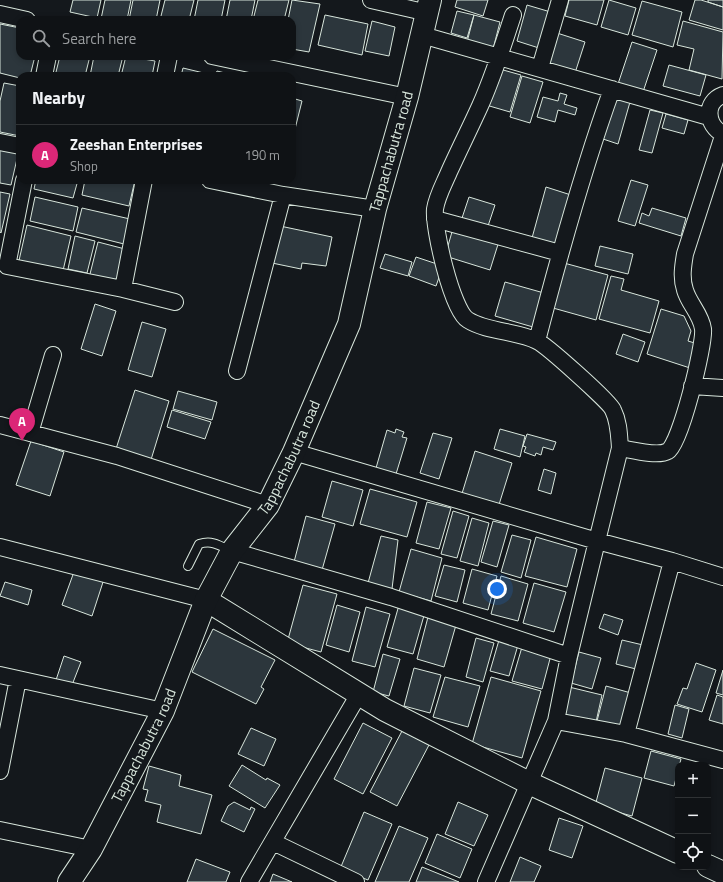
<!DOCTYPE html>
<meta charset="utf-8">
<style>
:root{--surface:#0f1215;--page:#1d2022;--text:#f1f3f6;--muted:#9b9ea0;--line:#2f3234;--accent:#db2777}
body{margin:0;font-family:"Titillium Web",sans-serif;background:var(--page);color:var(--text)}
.controls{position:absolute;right:12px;bottom:12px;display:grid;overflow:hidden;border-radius:8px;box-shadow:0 2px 6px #0003}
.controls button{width:36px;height:36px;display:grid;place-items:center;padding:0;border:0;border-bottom:1px solid var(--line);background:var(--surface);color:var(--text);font:20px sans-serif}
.you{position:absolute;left:497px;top:589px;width:14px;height:14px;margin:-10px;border:3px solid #fff;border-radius:50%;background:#1a73e8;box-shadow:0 0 0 6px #1a73e833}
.badge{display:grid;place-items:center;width:26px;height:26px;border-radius:50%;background:var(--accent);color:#fff;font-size:13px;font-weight:700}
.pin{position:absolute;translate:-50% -33px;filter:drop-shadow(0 1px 2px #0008)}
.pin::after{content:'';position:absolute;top:21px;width:14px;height:12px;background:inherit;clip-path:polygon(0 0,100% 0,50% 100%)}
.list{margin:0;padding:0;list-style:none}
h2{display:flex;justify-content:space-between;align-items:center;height:52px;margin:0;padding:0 16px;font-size:17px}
h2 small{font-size:13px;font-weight:400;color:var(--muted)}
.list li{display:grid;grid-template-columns:26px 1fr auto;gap:12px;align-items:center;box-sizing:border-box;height:60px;padding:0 16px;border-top:1px solid var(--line)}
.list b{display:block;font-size:15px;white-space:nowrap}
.list p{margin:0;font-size:13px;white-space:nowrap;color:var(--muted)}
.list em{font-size:13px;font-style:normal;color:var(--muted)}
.icon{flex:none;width:22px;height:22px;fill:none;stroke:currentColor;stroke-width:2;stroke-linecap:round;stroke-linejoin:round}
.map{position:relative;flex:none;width:723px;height:882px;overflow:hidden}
.search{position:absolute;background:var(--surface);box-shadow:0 2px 6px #0003;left:16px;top:16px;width:280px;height:44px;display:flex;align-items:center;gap:10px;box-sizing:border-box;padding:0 14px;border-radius:12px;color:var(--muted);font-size:15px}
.panel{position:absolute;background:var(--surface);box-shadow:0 2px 6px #0003;left:16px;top:72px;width:280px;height:112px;border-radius:12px}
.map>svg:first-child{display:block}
.building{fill:#2c363c;stroke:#d8e6dc}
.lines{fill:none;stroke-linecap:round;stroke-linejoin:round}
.lane-casing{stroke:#d8e6dc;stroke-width:10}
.street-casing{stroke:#d8e6dc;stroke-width:18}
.secondary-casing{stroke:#d8e6dc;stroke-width:24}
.lane{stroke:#14181c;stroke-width:8}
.street{stroke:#14181c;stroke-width:16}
.secondary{stroke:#14181c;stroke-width:22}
.labels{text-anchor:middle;stroke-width:3;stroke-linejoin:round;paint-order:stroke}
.street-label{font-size:15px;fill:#d8e6dc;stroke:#14181c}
</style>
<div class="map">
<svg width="723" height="882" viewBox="0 0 723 882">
<rect width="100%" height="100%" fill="#14181c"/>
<path class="building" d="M73 0H101L97 18 70 12Z
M105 0H131L127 20 101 19Z
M133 0H160L156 20H129Z
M165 0H194L189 20H160Z
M198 0H225L221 20H194Z
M230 0H255L251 20H226Z
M258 0H289L284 20H253Z
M292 0 320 4 309 52 292 49V20H288Z
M457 0H488L483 16 455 7Z
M569 0H604L597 25 565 16Z
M609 0 636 8 628 35 601 27Z
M695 0H701L723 7V30L689 20Z
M708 0H723V7L708 2Z
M642 1 682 12 673 47 632 35Z
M527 5 554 13 542 49 517 41Z
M457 11 474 15 467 38 451 33Z
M325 15 368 24 362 55 318 45Z
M474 15 500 22 493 49 467 42Z
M372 21 395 27 389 56 365 51Z
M683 21 723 32 722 79 689 70 694 49 677 45Z
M0 24 20 28V56H35L30 76H20V78L0 73Z
M557 33 585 42 575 73 547 65Z
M632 42 657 50 643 92 618 84Z
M60 56H90L85 76H55Z
M94 56H123L118 76H90Z
M126 56 155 61 152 76H121Z
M669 65 706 75 700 96 663 86Z
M183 68 212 75V76H181Z
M496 68 521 75 510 112 486 105Z
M217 71 237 76H215Z
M522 76 543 82 530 123 510 117Z
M4 83 20 86V136L0 132V101Z
M560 93 567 95 564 104 577 108 575 115 558 110 555 122 537 117 543 97 558 101Z
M613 97 630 102 618 144 600 138Z
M292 98 302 101 293 137H292Z
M650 110 663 113 652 153 639 150Z
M666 114 688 120 684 134 662 128Z
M0 146 19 150 11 185 0 183Z
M36 180H78L73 198 34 189Z
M85 180H135L129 206 82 195Z
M631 180 648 185 635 226 618 221Z
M546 187 571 195 557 245 532 238Z
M0 192 10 194 1 233 0 232Z
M35 197 78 207 73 231 30 221Z
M469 197 495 205 487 229 461 221Z
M82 208 130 219 124 244 76 232Z
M652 208 686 218 681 236 639 223 642 213 649 216Z
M27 225 71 236 62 275 18 265Z
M454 225 500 238 490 270 445 256Z
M280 226 332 237 326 266 302 263 301 269 272 263Z
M75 236 95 241 87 273 68 269Z
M98 242 125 249 117 285 89 278Z
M600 246 633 254 628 274 595 266Z
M385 254 412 262 408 276 380 268Z
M416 257 443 266 436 286 409 276Z
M564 263 608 275 596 320 553 308Z
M611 276 624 279 621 290 659 301 650 333 599 319Z
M505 282 544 293 533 327 495 316Z
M95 304 116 311 102 356 81 349Z
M661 309 684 316 691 331 688 341 698 344 690 368 647 354Z
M142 322 166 329 152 377 128 370Z
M623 334 645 342 638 362 616 354Z
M135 390 169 401 150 463 115 452Z
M178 391 217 402 212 420 173 409Z
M172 410 211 422 205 439 167 427Z
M396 429 404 432 402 437 407 438 396 474 376 468 387 430 395 433Z
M500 429 525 436 520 457 494 449Z
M433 433 452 438 439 479 420 473Z
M527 434 556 442 553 450 543 447 541 455 536 453 535 456 524 452 526 447 523 446Z
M31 441 64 452 50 496 16 485Z
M475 451 512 463 497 511 460 500Z
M544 469 556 473 551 494 538 490Z
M332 481 363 490 353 526 322 517Z
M370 489 417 502 407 537 360 524Z
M427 502 451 508 439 549 416 543Z
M453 511 469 516 457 558 441 554Z
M306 516 335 524 322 570 294 562Z
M472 518 489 523 478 566 460 561Z
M493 521 509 525 497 567 481 562Z
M512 535 531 540 521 578 501 572Z
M381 536 398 540 391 597 368 583Z
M536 537 577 549 567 587 525 576Z
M411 549 442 558 431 601 399 592Z
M444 565 465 570 457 602 435 596Z
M75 569 104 579 92 616 62 605Z
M472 569 497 576 488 610 463 603Z
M501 576 528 584 518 621 491 614Z
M5 582 32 590 28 605 0 596Z
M534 583 566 592 554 632 523 623Z
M303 585 337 594 321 652 287 643Z
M337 605 360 612 349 652 326 645Z
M399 605 425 612 413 654 387 647Z
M366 607 390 614 375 667 352 661Z
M604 614 623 620 618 635 599 628Z
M428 617 456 625 444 667 417 659Z
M213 629 275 660 261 687 264 689 256 704 192 672Z
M476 638 494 643 483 682 466 677Z
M499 640 518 645 509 676 490 671Z
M622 640 643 645 636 669 616 664Z
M522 647 551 655 542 689 512 681Z
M579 652 601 658 592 689 571 683Z
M383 654 400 659 389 696 373 692Z
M64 656 81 662 72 685 55 683Z
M696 663 716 670 702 712 677 704 683 688 687 689Z
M414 668 441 675 430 713 404 706Z
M723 670V695L716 693Z
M445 677 480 686 468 727 433 717Z
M491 677 541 691 522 758 472 744Z
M606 686 631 693 622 728 597 721Z
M569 687 602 695 596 722 562 714Z
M717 695 723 697V724L709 720Z
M675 705 689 709 682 738 668 734Z
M363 723 392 738 363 794 334 779Z
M251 728 276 739 264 766 238 754Z
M402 731 429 745 397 806 370 792Z
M651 751 681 759 674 786 644 778Z
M242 765 266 780 267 778 280 785 265 808 229 786Z
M149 766 181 775 179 786 212 795 201 834 157 822 161 805 145 801 148 790 143 789Z
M605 768 642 778 632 816 595 806Z
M234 802 250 810 251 807 255 809 244 832 221 821 228 806Z
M458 802 488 815 474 846 445 834Z
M364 812 392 824 368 880 340 869Z
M559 818 583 826 572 858 549 850Z
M399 826 428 838 409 882H375Z
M437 834 472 849 460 878 425 863Z
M520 857 541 866 534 882H510Z
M196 859 230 872 226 882H187Z
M422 867 459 882H416Z
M273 874 292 882H270Z"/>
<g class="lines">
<defs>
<path id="lane" d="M188 566 199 544C212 540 219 545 231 551"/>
<path id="street" d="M371 0 428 13
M0 14 27 20
M513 15C503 46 493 77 480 106 470 128 459 150 449 172 444 184 437 196 435 209 433 227 452 311 468 320 487 332 518 331 537 341 546 345 610 402 613 410 619 422 619 435 620 448
M422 35 709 117
M212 56 407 97
M540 68 560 0
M44 76 48 56
M165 76 169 56
M723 95C704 102 706 125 723 134
M0 142 20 146
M24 180 7 266 123 289 175 302
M210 180 283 195 237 371
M283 195 375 209
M435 219 560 253
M123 289 144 180
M537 341C559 256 582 172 612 89
M692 386 723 388
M0 425 117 456 268 505
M30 433 53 355
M294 452 597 541 569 656 556 721 486 882
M0 547 206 600
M232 551 391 597 569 656
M672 561 723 577
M0 675 163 711
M556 721 626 734 723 760
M626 734 672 561 597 541 620 448C632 450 658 457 668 451 680 445 705 344 703 329 701 314 689 304 685 290 681 278 683 266 685 254L723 136
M0 771 18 679
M0 830 91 849
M273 842 356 882
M249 882 359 694"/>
<g id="secondary">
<path d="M206 600 385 710 529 783 678 852"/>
<path d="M708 866 723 873"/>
<path id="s1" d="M69 882 91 849 163 711 206 600 232 551 268 505 294 452 349 324 375 209 407 97 430 0"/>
</g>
</defs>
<use href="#lane" class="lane-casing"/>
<use href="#street" class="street-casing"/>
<use href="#secondary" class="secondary-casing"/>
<use href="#lane" class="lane"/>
<use href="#street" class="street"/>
<use href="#secondary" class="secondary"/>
</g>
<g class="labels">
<g class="street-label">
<text dy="5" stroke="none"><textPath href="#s1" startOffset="804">Tappachabutra road</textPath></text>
<text dy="5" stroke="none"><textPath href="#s1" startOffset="480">Tappachabutra road</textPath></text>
<text dy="5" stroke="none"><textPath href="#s1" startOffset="156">Tappachabutra road</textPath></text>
</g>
</g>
</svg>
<div class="controls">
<button>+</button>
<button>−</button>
<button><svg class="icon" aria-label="locate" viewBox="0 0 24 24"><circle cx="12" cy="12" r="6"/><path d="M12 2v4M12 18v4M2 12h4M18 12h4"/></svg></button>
</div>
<div class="you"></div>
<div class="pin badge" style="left:22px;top:441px">A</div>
<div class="search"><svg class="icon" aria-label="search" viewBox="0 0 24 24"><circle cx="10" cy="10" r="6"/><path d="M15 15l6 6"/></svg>Search here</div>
<section class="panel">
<h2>Nearby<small></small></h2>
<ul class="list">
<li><span class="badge">A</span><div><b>Zeeshan Enterprises</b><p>Shop</p></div><em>190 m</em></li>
</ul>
</section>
</div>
